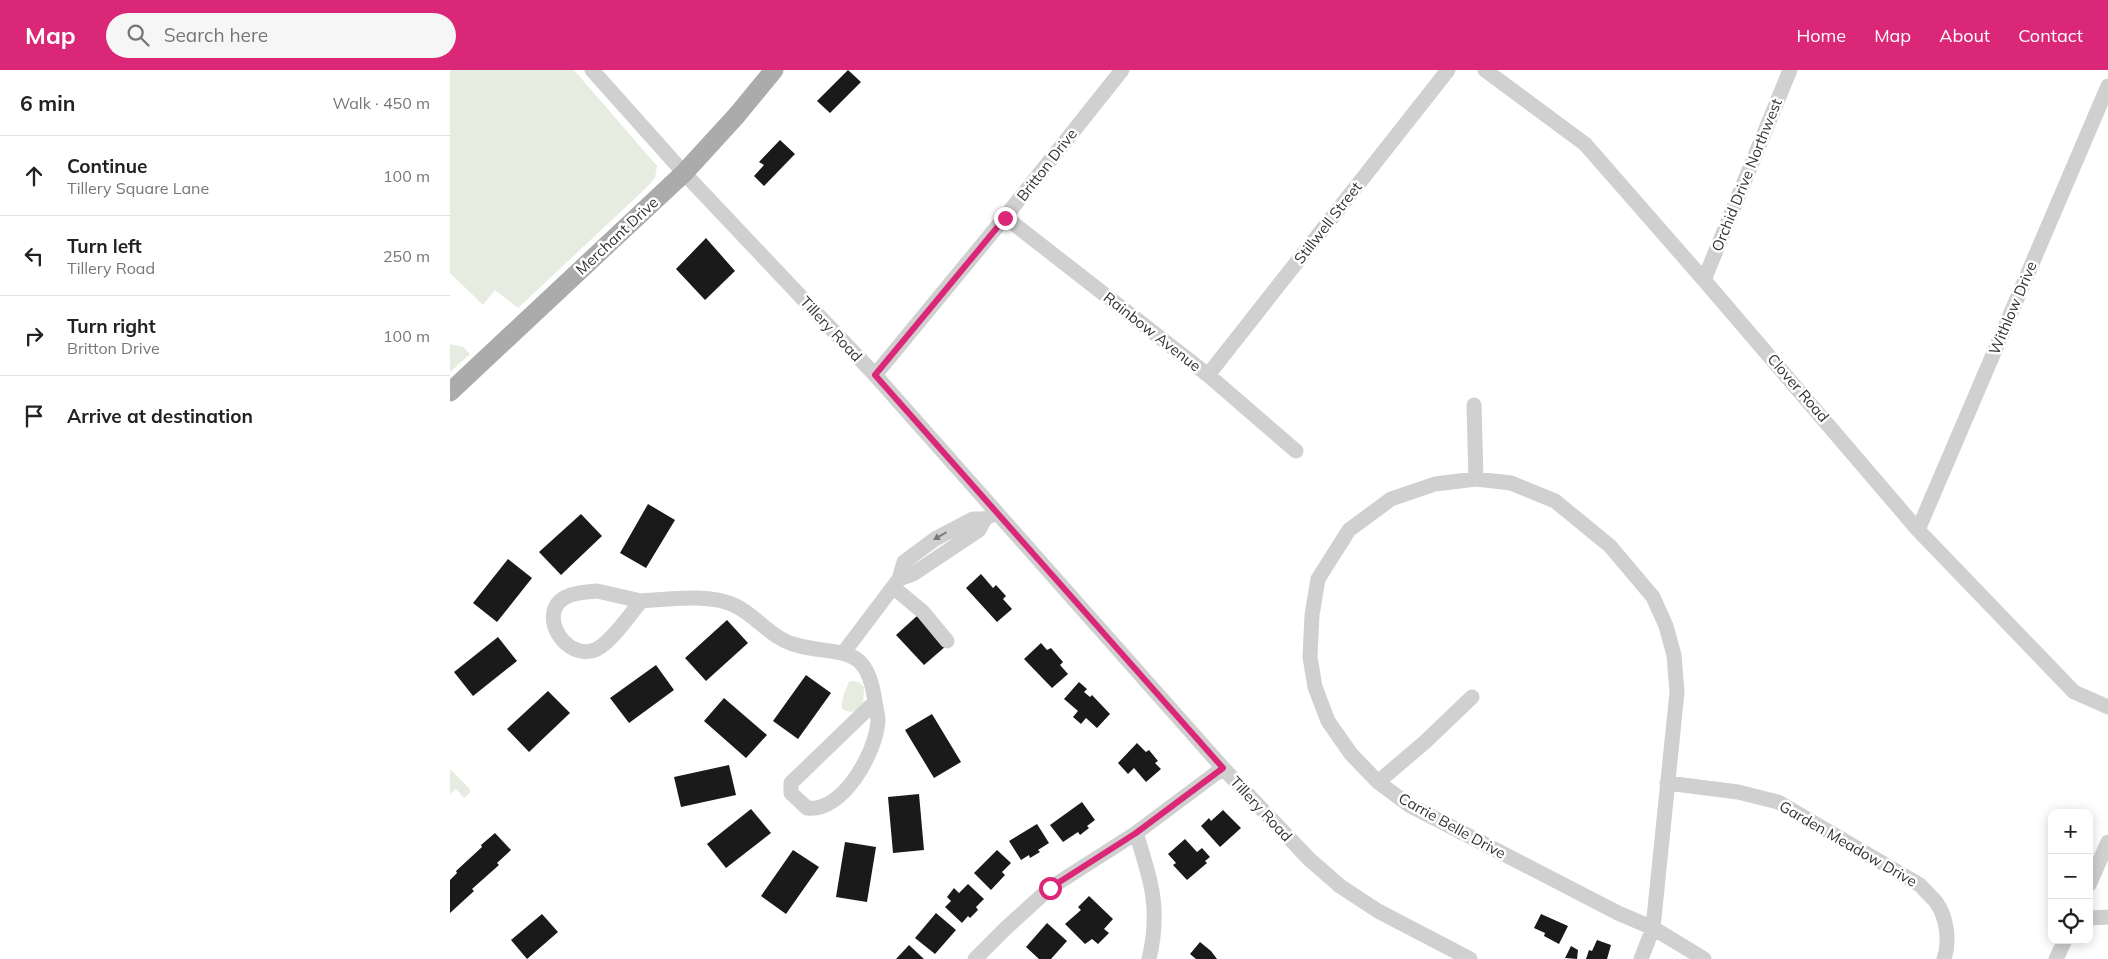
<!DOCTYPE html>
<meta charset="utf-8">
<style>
:root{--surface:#fff;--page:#f6f6f6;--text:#222;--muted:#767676;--line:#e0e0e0;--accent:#db2777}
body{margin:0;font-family:Mulish,sans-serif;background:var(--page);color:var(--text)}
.controls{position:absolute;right:15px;bottom:15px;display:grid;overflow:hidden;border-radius:10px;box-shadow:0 2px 12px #0003}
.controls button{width:45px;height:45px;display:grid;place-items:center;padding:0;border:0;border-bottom:1px solid var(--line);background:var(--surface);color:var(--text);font:25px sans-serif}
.stop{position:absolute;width:15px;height:15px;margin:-11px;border:4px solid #db2777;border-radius:50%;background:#fff}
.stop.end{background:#db2777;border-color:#fff;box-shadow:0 1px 5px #0008}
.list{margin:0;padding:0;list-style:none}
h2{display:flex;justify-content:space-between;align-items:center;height:65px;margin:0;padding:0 20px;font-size:21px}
h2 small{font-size:16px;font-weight:400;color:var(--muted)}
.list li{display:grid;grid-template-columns:32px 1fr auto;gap:15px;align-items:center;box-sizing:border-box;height:80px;padding:0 20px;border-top:1px solid var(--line)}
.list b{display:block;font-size:19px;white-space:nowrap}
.list p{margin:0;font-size:16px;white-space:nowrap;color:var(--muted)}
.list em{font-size:16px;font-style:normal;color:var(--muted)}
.icon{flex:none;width:28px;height:28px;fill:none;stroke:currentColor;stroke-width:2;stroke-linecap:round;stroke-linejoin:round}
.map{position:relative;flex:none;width:1658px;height:889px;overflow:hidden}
header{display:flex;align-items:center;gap:30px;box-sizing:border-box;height:70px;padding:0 25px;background:var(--accent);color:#fff}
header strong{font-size:24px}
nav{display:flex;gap:28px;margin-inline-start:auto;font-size:18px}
.search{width:350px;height:45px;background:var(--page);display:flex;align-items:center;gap:12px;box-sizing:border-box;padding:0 18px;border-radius:28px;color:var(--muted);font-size:19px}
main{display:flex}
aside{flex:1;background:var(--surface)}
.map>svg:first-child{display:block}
.green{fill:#e6ecdf}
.building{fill:#1a1a1a}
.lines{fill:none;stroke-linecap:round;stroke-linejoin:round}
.minor{stroke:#d0d0d0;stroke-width:15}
.major{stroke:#ababab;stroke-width:19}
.oneway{fill:#7a7a7a}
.route{stroke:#db2777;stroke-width:6}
.labels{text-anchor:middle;stroke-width:5;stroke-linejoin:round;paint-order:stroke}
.street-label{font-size:15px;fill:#333;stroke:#fff}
</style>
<header>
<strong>Map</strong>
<div class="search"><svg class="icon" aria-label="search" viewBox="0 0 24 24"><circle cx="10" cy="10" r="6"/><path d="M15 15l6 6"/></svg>Search here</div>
<nav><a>Home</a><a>Map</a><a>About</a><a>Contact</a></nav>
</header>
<main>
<aside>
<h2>6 min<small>Walk · 450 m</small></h2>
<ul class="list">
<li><svg class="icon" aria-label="ahead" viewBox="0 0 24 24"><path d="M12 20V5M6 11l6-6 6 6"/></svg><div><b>Continue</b><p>Tillery Square Lane</p></div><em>100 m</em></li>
<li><svg class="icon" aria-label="left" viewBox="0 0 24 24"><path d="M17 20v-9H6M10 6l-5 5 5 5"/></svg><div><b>Turn left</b><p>Tillery Road</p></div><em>250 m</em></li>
<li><svg class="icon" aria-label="right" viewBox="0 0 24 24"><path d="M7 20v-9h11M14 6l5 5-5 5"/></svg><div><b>Turn right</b><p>Britton Drive</p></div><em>100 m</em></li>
<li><svg class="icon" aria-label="arrive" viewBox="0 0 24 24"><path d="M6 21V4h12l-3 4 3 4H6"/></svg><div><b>Arrive at destination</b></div></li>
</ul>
</aside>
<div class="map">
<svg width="1658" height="889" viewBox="0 0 1658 889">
<rect width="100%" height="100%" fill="#fff"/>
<path class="green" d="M0 0H124L207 96 205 108 197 117 68 238 45 220 33 235 0 203Z
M0 274 13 277 20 284 0 302Z
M402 611 409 612 414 617 413 638C407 642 399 643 392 639 391 629 395 621 399 612Z
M0 699 20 719V723L14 728 6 719 0 724Z"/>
<path class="building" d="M398 0 411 12 380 43 367 31Z
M330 70 345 84 314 116 304 106 314 95 309 92Z
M256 168 285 201 255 230 226 199Z
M198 434 225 450 196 498 170 483Z
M131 444 152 466 111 505 89 482Z
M58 489 82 508 47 552 23 533Z
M531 504 543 518 546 515 556 526 553 529 562 539 547 552 516 518Z
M468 545 496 576 474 595 446 565Z
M277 550 298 573 256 611 235 588Z
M48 567 67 591 23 626 4 602Z
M591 573 597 580 601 578 613 592 610 595 618 604 602 618 574 589Z
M206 595 224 620 179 653 160 628Z
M356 605 381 623 348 669 323 651Z
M629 612 637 619 634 622 640 627 642 625 660 644 647 658 636 648 631 654 623 647 628 641 614 629Z
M98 621 120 643 79 682 57 659Z
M274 628 317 665 296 688 254 651Z
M482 644 511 692 484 708 455 660Z
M687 673 696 682 699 680 708 691 705 693 711 699 696 712 684 698 678 704 668 693Z
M279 695 286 725 231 737 224 707Z
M469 724 474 780 443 783 438 727Z
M632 732 645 750 637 756 639 758 630 765 628 762 613 772 600 755Z
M301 739 321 763 276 798 257 774Z
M773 740 791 758 770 777 751 756 759 748 761 751Z
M587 754 599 773 588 780 590 782 580 788 579 785 571 790 559 771Z
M45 763 61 780 47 793 49 795 22 819 24 821 0 843V810L7 803 6 801 32 777 31 775Z
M735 769 747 782 752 778 760 787 755 791 757 793 737 810 723 795 726 793 718 784Z
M395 772 426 777 417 832 386 827Z
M343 780 369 797 336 844 311 826Z
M547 780 561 793 552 802 555 805 541 820 524 803Z
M518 814 534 829 526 837 528 840 520 848 518 846 512 853 495 837 501 831 497 827 504 818 509 823Z
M639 826 663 849 654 859 659 863 648 874 642 869 635 874 615 854 631 840 628 837Z
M486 843 506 860 485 884 465 868Z
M92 844 108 862 77 889 61 870Z
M1091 844 1118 856 1109 874 1094 866 1095 863 1084 858Z
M597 853 617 871 601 889H589L576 877Z
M1147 870 1161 875 1157 889H1136L1139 880 1142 881Z
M750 872 761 881 767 889H746L740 884Z
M459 875 474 889H446Z
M1121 876 1128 880 1127 889 1115 888Z"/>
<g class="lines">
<path class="minor" d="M142 0 234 103 425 305 773 698 859 789 890 816 928 841 1020 889
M1035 0 1135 74 1254 210 1468 460 1624 622 1658 637
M555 147 758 305 846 381
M1254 210 1340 0
M425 305 555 147 672 0
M758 305 998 0
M1024 335 1026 409
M1468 460 1658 16
M449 509 463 504 529 460 535 449
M443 517 473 542 497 571
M147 521 191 531C180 545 162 571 147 579 117 594 85 543 116 527 125 522 137 522 147 521Z
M191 531C219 529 261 523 286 536 306 546 322 568 343 574 387 588 417 569 425 632
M394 582 449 509 454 492 485 469 523 449H535L545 442
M425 632C426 638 428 645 428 651 426 682 393 743 357 738L341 723V713Z
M928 712 975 672 1022 627
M1217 713 1288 722 1328 732 1470 815C1475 821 1481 826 1486 832 1497 847 1500 872 1494 889
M686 763C701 810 711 839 699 889
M1639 815 1658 772
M1639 848 1658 847
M525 889 556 858 600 818 686 763 773 698
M1191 889 1203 858 1227 622 1224 585 1216 556 1203 527 1160 476 1105 431 1061 413 1026 409 985 414 941 429 899 460 868 509 862 545 860 587 865 617 878 651 901 684 928 712 959 735 1168 843 1203 858 1254 889
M1606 889 1615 870"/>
<path class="major" d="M0 322 234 103 287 45 324 0"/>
</g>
<defs><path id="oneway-solid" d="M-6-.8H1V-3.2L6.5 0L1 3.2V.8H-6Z" transform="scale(1.25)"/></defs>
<use class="oneway" href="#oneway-solid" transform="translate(490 466) rotate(150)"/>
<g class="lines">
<path class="route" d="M555 148 425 305 773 698 686 763 600 818"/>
</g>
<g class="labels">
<g class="street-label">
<text transform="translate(597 95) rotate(-52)" y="5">Britton Drive</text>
<text transform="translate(1297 105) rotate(-68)" y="5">Orchid Drive Northwest</text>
<text transform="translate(878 153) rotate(-52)" y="5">Stillwell Street</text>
<text transform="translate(167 166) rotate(-43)" y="5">Merchant Drive</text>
<text transform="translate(1563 238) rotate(-67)" y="5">Withlow Drive</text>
<text transform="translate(381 259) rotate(47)" y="5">Tillery Road</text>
<text transform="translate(702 262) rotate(38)" y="5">Rainbow Avenue</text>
<text transform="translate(1348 318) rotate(49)" y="5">Clover Road</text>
<text transform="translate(811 739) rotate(47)" y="5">Tillery Road</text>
<text transform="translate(1002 756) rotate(29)" y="5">Carrie Belle Drive</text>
<text transform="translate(1398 774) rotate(30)" y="5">Garden Meadow Drive</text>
</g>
</g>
</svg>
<div class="controls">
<button>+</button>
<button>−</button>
<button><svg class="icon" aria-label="locate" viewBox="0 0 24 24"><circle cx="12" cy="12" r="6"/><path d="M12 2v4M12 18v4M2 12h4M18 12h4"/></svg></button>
</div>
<div class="stop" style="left:600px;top:818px"></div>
<div class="stop end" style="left:555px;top:148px"></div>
</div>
</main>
